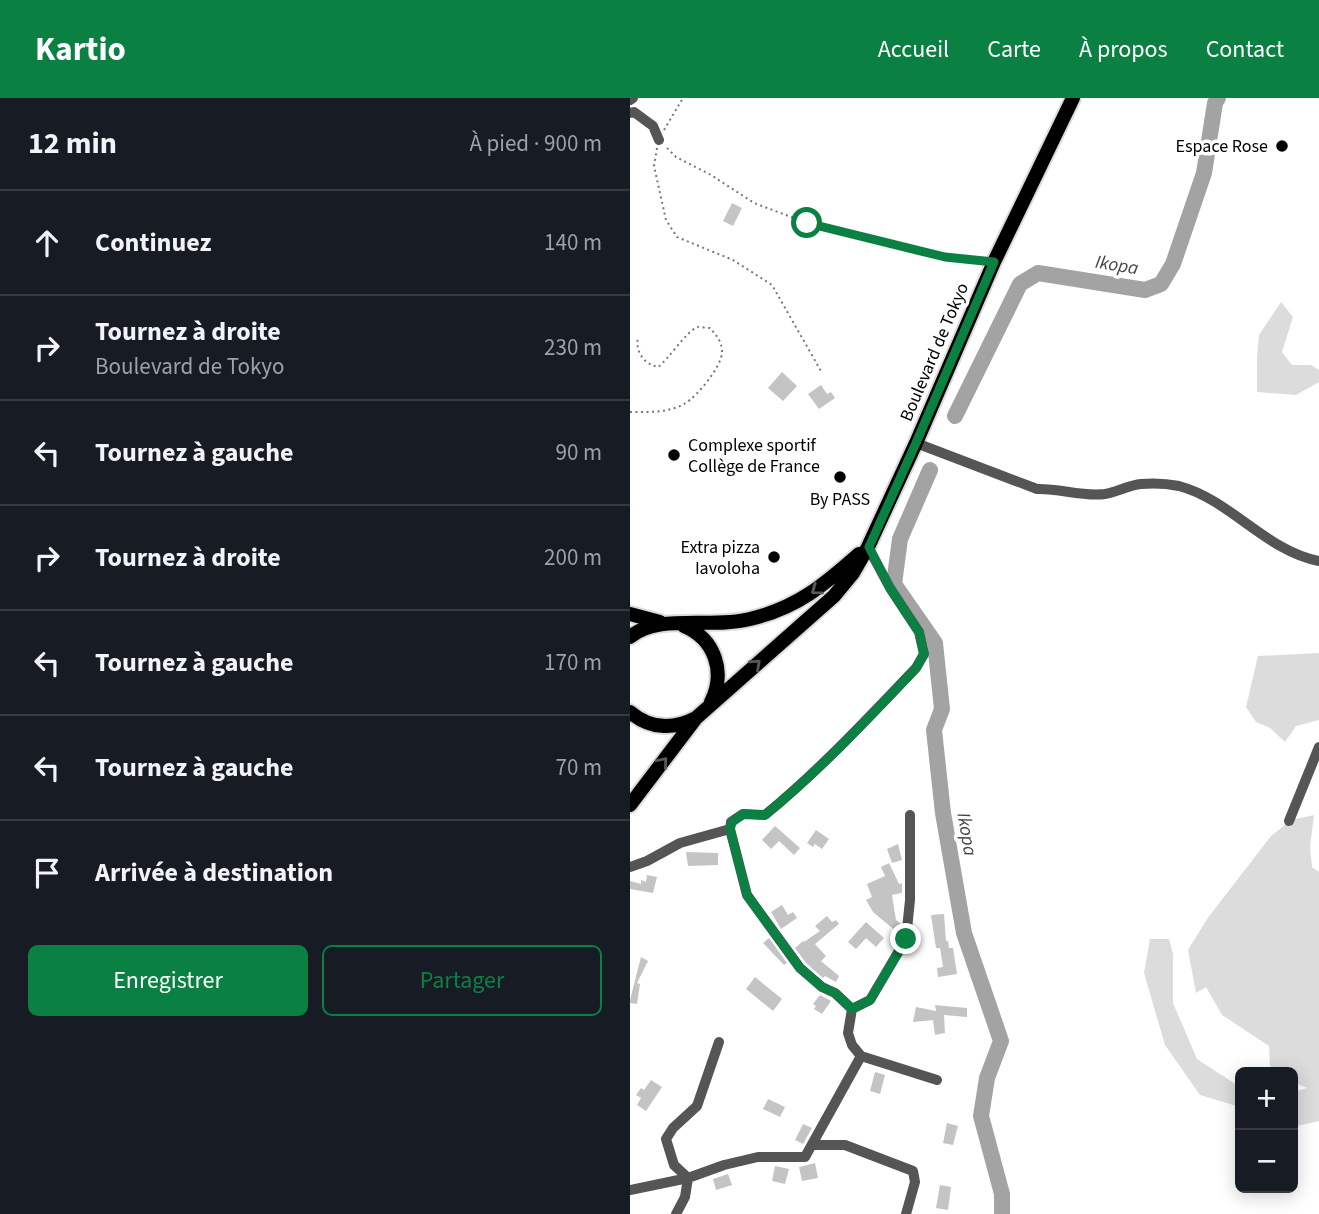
<!DOCTYPE html>
<html lang="fr">
<meta charset="utf-8">
<style>
:root{--surface:#171b24;--page:#20242c;--text:#f1f3f6;--muted:#9ea1a6;--line:#363941;--accent:#0b8043}
body{margin:0;font-family:"Source Sans 3",sans-serif;background:var(--page);color:var(--text)}
.controls{position:absolute;right:21px;bottom:21px;display:grid;overflow:hidden;border-radius:10px;box-shadow:0 4px 18px #0003}
.controls button{width:63px;height:63px;display:grid;place-items:center;padding:0;border:0;border-bottom:2px solid var(--line);background:var(--surface);color:var(--text);font:35px sans-serif}
.stop{position:absolute;width:21px;height:21px;margin:-16px;border:5px solid #0b8043;border-radius:50%;background:#fff}
.stop.end{background:#0b8043;border-color:#fff;box-shadow:0 2px 7px #0008}
.list{margin:0;padding:0;list-style:none}
h2{display:flex;justify-content:space-between;align-items:center;height:91px;margin:0;padding:0 28px;font-size:30px}
h2 small{font-size:23px;font-weight:400;color:var(--muted)}
.list li{display:grid;grid-template-columns:46px 1fr auto;gap:21px;align-items:center;box-sizing:border-box;height:105px;padding:0 28px;border-top:2px solid var(--line)}
.list b{display:block;font-size:26px;white-space:nowrap}
.list p{margin:0;font-size:23px;white-space:nowrap;color:var(--muted)}
.list em{font-size:23px;font-style:normal;color:var(--muted)}
.actions{display:flex;gap:14px;padding:21px 28px}
.actions a{flex:1;padding:16px 0;border:2px solid var(--accent);border-radius:10px;text-align:center;font-size:24px;color:var(--accent)}
.actions .main{background:var(--accent);color:#fff}
.icon{flex:none;width:38px;height:38px;fill:none;stroke:currentColor;stroke-width:2;stroke-linecap:round;stroke-linejoin:round}
.map{position:relative;flex:none;width:689px;height:1116px;overflow:hidden}
header{display:flex;align-items:center;gap:42px;box-sizing:border-box;height:98px;padding:0 35px;background:var(--accent);color:#fff}
header strong{font-size:33px}
nav{display:flex;gap:38px;margin-inline-start:auto;font-size:24px}
main{display:flex}
aside{flex:1;background:var(--surface)}
.map>svg:first-child{display:block}
.green{fill:#dcdcdc}
.lines{fill:none;stroke-linecap:round;stroke-linejoin:round}
.river{stroke:#a3a3a3;stroke-width:16}
.building{fill:#c4c4c4}
.major-casing{stroke:#dbdbdb;stroke-width:18}
.path{stroke:#777;stroke-width:2;stroke-dasharray:2 3.5;stroke-linecap:butt}
.minor{stroke:#555;stroke-width:10}
.major{stroke:#000;stroke-width:14}
.oneway{stroke:#595959}
.route{stroke:#0b8043;stroke-width:9}
.poi-dot{fill:#000;stroke:#fff;stroke-width:2.5}
.labels{text-anchor:middle;stroke-width:7;stroke-linejoin:round;paint-order:stroke}
.poi-label{font-size:18px;fill:#000;stroke:#fff;text-anchor:end}
.street-label{font-size:18px;fill:#000;stroke:#fff}
.water-label{font-size:19px;font-style:italic;fill:#444;stroke:#fff}
</style>
<header>
<strong>Kartio</strong>
<nav><a>Accueil</a><a>Carte</a><a>À propos</a><a>Contact</a></nav>
</header>
<main>
<aside>
<h2>12 min<small>À pied · 900 m</small></h2>
<ul class="list">
<li><svg class="icon" aria-label="ahead" viewBox="0 0 24 24"><path d="M12 20V5M6 11l6-6 6 6"/></svg><div><b>Continuez</b></div><em>140 m</em></li>
<li><svg class="icon" aria-label="right" viewBox="0 0 24 24"><path d="M7 20v-9h11M14 6l5 5-5 5"/></svg><div><b>Tournez à droite</b><p>Boulevard de Tokyo</p></div><em>230 m</em></li>
<li><svg class="icon" aria-label="left" viewBox="0 0 24 24"><path d="M17 20v-9H6M10 6l-5 5 5 5"/></svg><div><b>Tournez à gauche</b></div><em>90 m</em></li>
<li><svg class="icon" aria-label="right" viewBox="0 0 24 24"><path d="M7 20v-9h11M14 6l5 5-5 5"/></svg><div><b>Tournez à droite</b></div><em>200 m</em></li>
<li><svg class="icon" aria-label="left" viewBox="0 0 24 24"><path d="M17 20v-9H6M10 6l-5 5 5 5"/></svg><div><b>Tournez à gauche</b></div><em>170 m</em></li>
<li><svg class="icon" aria-label="left" viewBox="0 0 24 24"><path d="M17 20v-9H6M10 6l-5 5 5 5"/></svg><div><b>Tournez à gauche</b></div><em>70 m</em></li>
<li><svg class="icon" aria-label="arrive" viewBox="0 0 24 24"><path d="M6 21V4h12l-3 4 3 4H6"/></svg><div><b>Arrivée à destination</b></div></li>
</ul>
<div class="actions"><a class="main">Enregistrer</a><a>Partager</a></div>
</aside>
<div class="map">
<svg width="689" height="1116" viewBox="0 0 689 1116">
<rect width="100%" height="100%" fill="#fff"/>
<path class="green" d="M651 204 663 219 652 254 662 267H681L689 272V284L666 297 627 294V260L629 237Z
M689 555V622L666 628 655 644 640 630 626 624 616 609 628 558Z
M684 717 680 749 682 769 689 774V1023L663 1029V994L677 990 663 984V974H648L640 968 639 948 592 917 576 889 566 895 558 852 577 821 641 738 661 722Z
M520 841H539L543 856V905L567 961 610 989V1009L570 997 535 947 514 875Z"/>
<g class="lines">
<path class="river" d="M325 318 390 186 408 175 515 192 531 186 543 166 574 75 585 5 588 0
M300 372 270 441 264 486 305 545 312 611 304 632 313 715 334 835 371 943 357 980 351 1018 372 1096V1116"/>
</g>
<path class="building" d="M102 105 112 110 103 128 93 123Z
M152 274 167 288 153 303 138 290Z
M191 287 197 296 201 294 205 300 189 311 178 296Z
M145 728 170 750 164 757 149 743 141 751 132 742Z
M186 732 199 741 192 751 185 746 183 749 177 745Z
M268 746 272 762 262 765 257 751Z
M56 754 88 755V767L58 768Z
M259 765 269 786 272 785V795L262 797 266 822 270 825 267 834 243 814 236 802 242 799 237 786 255 778 251 769Z
M17 777 27 779 23 795 0 791V783L11 786V782L16 784Z
M152 807 158 817 163 814 167 820 151 831 141 814Z
M314 816 316 843H318L319 850H323L327 876 308 879 307 870 313 869 310 850H306L301 817Z
M197 818 202 824 206 822 209 826 185 846 196 858 191 863 209 878 206 884 195 878 193 880 176 865 165 850 173 843 174 844 190 833 185 828Z
M236 824 254 840 246 849 236 840 226 851 218 844Z
M139 840 157 865 154 867 133 845Z
M11 859 18 863 7 885 10 886 7 906 0 905V902Z
M125 879 152 901 143 913 116 891Z
M190 897 201 903 192 916 184 911 186 908 183 906Z
M305 907 337 910V919L314 917 315 935 305 937 303 922 283 924 286 909 306 913Z
M245 974 255 977 250 996 240 993Z
M21 982 32 989 16 1013 7 1007 11 1000 6 997 11 990 14 992Z
M138 1001 155 1009 150 1019 133 1011Z
M317 1025 328 1028 323 1047 313 1045Z
M173 1026 182 1030 173 1046 165 1042Z
M185 1065 188 1080 172 1083 169 1069Z
M145 1068 159 1071 155 1086 142 1083Z
M98 1076 102 1087 86 1092 83 1081Z
M310 1087 321 1089 318 1112 306 1110Z"/>
<g class="lines">
<defs>
<path id="major" d="M0 516 30 524
M54 528C85 541 96 574 81 604
M0 539C28 515 81 531 120 521 167 510 194 487 229 456
M0 614C20 631 43 632 66 620L204 498 223 475 238 449 286 345 364 164 443 0
M0 707 66 620"/>
</defs>
<use href="#major" class="major-casing"/>
<path class="path" d="M34 32 53 0
M27 50 24 68 36 122 47 139 103 162 142 187 191 273
M37 50 46 59 81 77 124 105 177 125 315 159 353 163
M0 314C18 314 38 315 54 306 67 299 92 268 92 254 92 243 86 237 80 230 78 230 70 229 68 229 56 233 40 260 28 269 14 266 5 254 8 239"/>
<path class="minor" d="M0 2 3 0
M0 15 4 14 23 28 29 42
M286 345 407 391C429 390 452 399 475 396 487 394 499 387 511 386 522 385 539 386 549 388 601 402 636 453 689 463
M659 723 689 649
M100 731 101 724 113 716 135 717C190 672 237 621 286 570L294 556 289 534 260 490 238 449
M0 769 17 763 50 745 100 731 117 797 170 870 192 889 205 895 222 911 218 935 222 947 231 958 307 982
M222 911 240 902 276 841 280 802V717
M182 1047H215L283 1073 285 1084 276 1116
M0 1092 58 1080 94 1067 128 1059H175L231 958
M46 1116 55 1099 58 1080 44 1067 36 1041 43 1030 67 1008 89 944"/>
<use href="#major" class="major"/>
</g>
<defs><path id="oneway-chevron" d="M-2-3.5L2.5 0L-2 3.5" fill="none" stroke-width="1.6" stroke-linecap="round" stroke-linejoin="round" transform="scale(1.75)"/></defs>
<g class="oneway">
<use href="#oneway-chevron" transform="translate(186 492) rotate(144)"/>
<use href="#oneway-chevron" transform="translate(126 566) rotate(-42)"/>
<use href="#oneway-chevron" transform="translate(33 664) rotate(-50)"/>
</g>
<g class="lines">
<path class="route" d="M177 125 315 159 364 164 286 345 239 449 260 490 289 534 294 556 286 570C238 621 190 672 135 717L113 716 102 724 100 731 117 797 170 870 192 889 205 895 222 911 240 902 276 841"/>
</g>
<g class="poi-dot">
<circle cx="652" cy="48" r="7"/>
<circle cx="44" cy="357" r="7"/>
<circle cx="210" cy="379" r="7"/>
<circle cx="144" cy="459" r="7"/>
</g>
<g class="labels">
<g class="poi-label">
<text x="638" y="54">Espace Rose</text>
<text x="58" y="353" text-anchor="start">Complexe sportif<tspan x="58" dy="21">Collège de France</tspan></text>
<text x="210" y="407" text-anchor="middle">By PASS</text>
<text x="130" y="455">Extra pizza<tspan x="130" dy="21">Iavoloha</tspan></text>
</g>
<g class="street-label">
<text transform="translate(304 254) rotate(-67)" y="6">Boulevard de Tokyo</text>
</g>
<g class="water-label">
<text transform="translate(487 166) rotate(9)" y="7">Ikopa</text>
<text transform="translate(338 736) rotate(80)" y="7">Ikopa</text>
</g>
</g>
</svg>
<div class="controls">
<button>+</button>
<button>−</button>
</div>
<div class="stop" style="left:177px;top:125px"></div>
<div class="stop end" style="left:276px;top:841px"></div>
</div>
</main>
